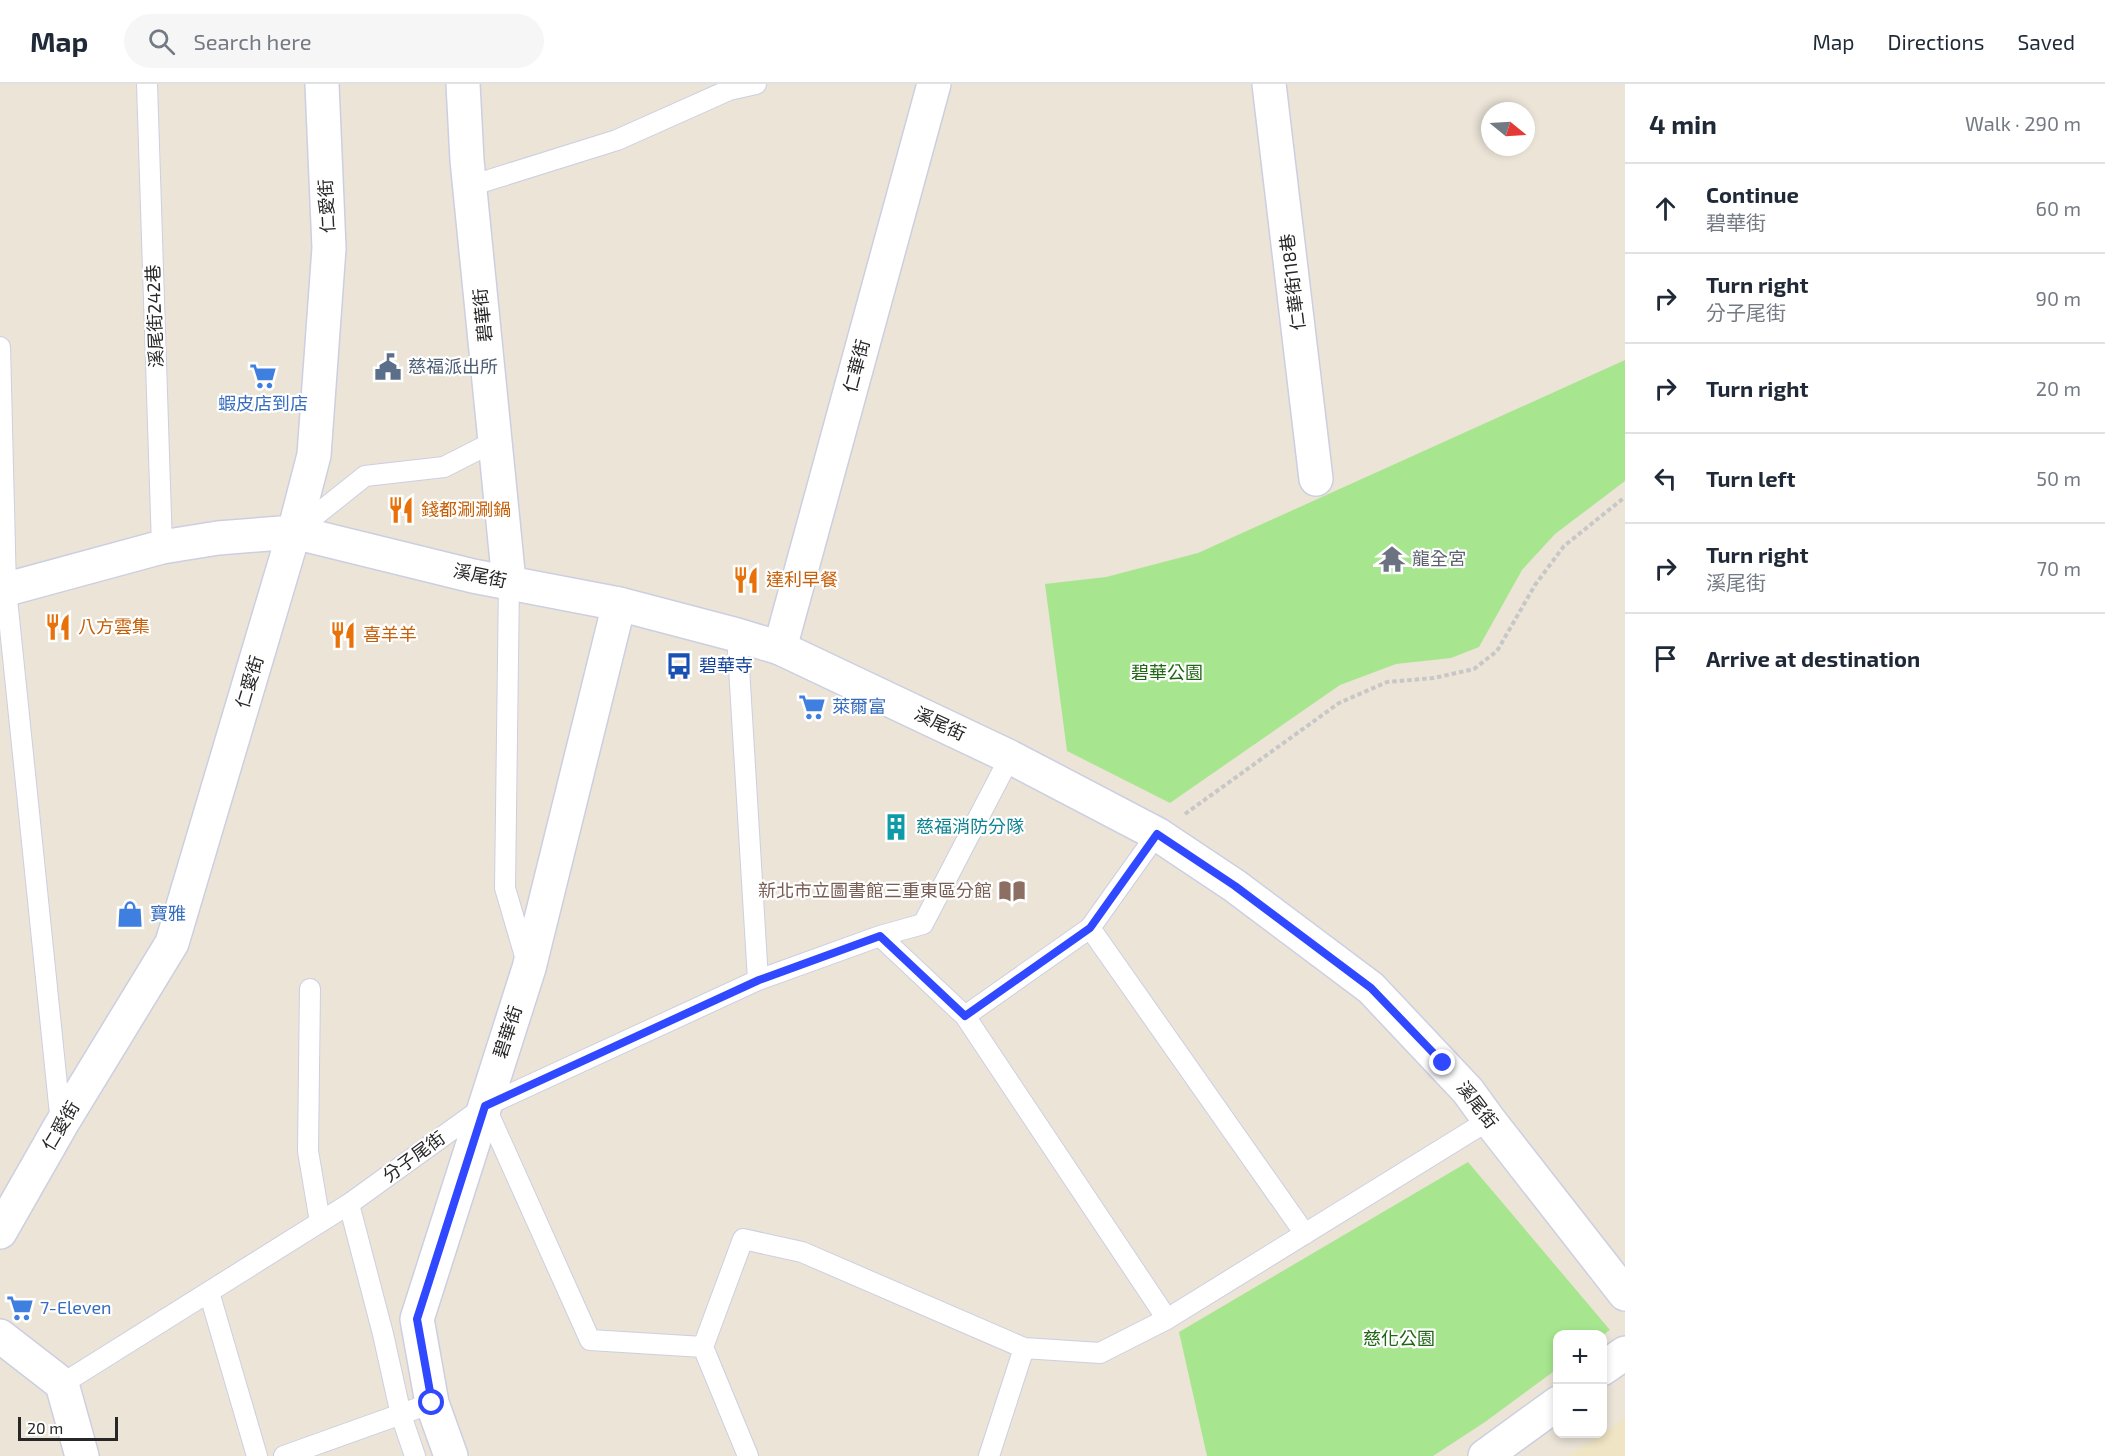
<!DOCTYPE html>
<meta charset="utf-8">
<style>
:root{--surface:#fff;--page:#f6f6f7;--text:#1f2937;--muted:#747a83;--line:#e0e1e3}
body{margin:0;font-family:"Exo 2","Noto Sans TC",sans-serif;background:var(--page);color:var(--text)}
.controls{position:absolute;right:18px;bottom:18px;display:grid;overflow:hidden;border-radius:12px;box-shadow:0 3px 9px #0003}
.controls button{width:54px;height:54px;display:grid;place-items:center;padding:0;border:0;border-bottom:2px solid var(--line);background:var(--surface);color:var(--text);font:30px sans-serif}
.compass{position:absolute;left:1481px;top:18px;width:54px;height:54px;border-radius:50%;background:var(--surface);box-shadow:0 3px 9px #0003;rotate:108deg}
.scale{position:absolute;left:18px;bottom:15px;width:100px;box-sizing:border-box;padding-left:6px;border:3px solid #272727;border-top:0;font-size:16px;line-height:21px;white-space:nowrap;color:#272727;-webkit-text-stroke:4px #fff;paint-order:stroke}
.stop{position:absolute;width:18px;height:18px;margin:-14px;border:4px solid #3048ff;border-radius:50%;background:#fff}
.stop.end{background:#3048ff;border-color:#fff;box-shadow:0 2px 6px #0008}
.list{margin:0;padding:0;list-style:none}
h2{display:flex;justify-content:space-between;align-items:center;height:78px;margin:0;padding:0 24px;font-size:26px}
h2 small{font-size:20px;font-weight:400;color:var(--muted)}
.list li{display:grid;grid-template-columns:39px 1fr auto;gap:18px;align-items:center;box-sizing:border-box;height:90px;padding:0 24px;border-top:2px solid var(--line)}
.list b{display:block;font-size:22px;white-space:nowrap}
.list p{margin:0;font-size:20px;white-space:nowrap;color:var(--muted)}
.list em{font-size:20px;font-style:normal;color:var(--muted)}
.icon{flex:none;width:33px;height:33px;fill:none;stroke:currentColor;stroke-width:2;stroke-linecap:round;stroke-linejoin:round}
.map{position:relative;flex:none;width:1625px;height:1372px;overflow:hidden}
header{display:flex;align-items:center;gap:36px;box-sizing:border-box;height:84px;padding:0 30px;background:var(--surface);border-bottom:2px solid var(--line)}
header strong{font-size:28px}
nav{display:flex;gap:33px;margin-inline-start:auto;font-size:21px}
.search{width:420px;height:54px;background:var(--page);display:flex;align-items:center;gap:15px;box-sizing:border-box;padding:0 21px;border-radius:33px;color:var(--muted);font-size:22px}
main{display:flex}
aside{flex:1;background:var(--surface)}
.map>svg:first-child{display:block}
.education{fill:#efe4c4}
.green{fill:#a7e68f}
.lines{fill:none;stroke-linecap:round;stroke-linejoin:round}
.lane-casing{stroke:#cccfe2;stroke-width:22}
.street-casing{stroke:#cccfe2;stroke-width:36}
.secondary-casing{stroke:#cccfe2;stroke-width:36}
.path{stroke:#c7c7c7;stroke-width:4;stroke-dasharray:4.5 3;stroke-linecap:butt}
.lane{stroke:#fff;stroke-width:20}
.street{stroke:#fff;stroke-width:33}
.secondary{stroke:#fff;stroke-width:33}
.route{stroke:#3048ff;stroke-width:8}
.labels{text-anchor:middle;stroke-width:4.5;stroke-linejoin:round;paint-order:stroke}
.street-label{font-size:18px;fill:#272727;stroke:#fff}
.service-label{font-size:18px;fill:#4e5e75;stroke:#fff;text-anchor:start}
.shop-label{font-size:18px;fill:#366cbe;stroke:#fff;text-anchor:start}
.food-label{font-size:18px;fill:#c56008;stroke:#fff;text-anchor:start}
.worship-label{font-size:18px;fill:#5b616d;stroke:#fff;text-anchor:start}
.transit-label{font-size:18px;fill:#164399;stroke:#fff;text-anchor:start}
.park-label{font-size:18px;fill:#206714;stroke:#fff}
.culture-label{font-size:18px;fill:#0d838f;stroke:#fff;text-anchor:start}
.education-label{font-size:18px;fill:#785e54;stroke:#fff;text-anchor:end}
</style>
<header>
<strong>Map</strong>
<div class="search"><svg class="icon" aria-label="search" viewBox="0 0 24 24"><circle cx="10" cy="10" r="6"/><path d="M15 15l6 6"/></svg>Search here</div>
<nav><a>Map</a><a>Directions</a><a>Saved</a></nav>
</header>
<main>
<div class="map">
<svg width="1625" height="1372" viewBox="0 0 1625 1372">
<rect width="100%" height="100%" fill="#ebe4d7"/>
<path class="education" d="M1625 1334V1372H1566L1602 1350Z"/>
<path class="green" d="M1625 276V397L1555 450 1522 486 1479 563 1451 574 1396 580 1340 601 1170 719 1067 667 1045 500 1106 493 1198 469Z
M1468 1078 1610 1246 1603 1251 1558 1250 1557 1285 1485 1338 1433 1372H1207L1179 1248Z"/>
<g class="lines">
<defs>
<path id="lane" d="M147 0 162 463
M470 102 617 56 729 6 756 0
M0 263 6 505 61 1040
M296 447 365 392 444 383 495 357
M509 498 505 804 527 879
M737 551 758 896
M1090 844 1305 1150
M880 852 965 932 1167 1235
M310 905 308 1067 320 1138
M965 932 1090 844 1157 750
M485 1022 590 1256 703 1263 743 1155 802 1168 1024 1264 1100 1269 1167 1235 1489 1036
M349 1120 383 1250 401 1331 415 1372
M209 1208 257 1372
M703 1263 748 1372
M62 1300 349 1120 485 1022 758 896 880 852 923 840 1010 673
M284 1372 432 1319
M989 1372 1024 1264"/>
<path id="street" d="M463 0 467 76 509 498
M1269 0 1316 395
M780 564 934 0
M0 1148 61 1041 172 859 294 448
M0 1252 62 1300 82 1372
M1602 1285 1625 1269
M451 1372 432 1319 417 1235 529 884 619 520
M1485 1372 1558 1319"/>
<path id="secondary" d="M294 448 314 371 329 164 322 0
M0 507 162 463 218 454 294 448 473 492 619 520 737 551 780 564 1010 673 1157 750 1235 802 1371 904 1468 1007 1489 1036 1625 1210"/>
</defs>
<use href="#lane" class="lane-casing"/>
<use href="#street" class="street-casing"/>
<use href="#secondary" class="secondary-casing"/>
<path class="path" d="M1185 730 1339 619 1387 598 1434 594 1474 585 1497 567 1535 501 1564 462 1625 413"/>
<use href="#lane" class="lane"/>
<use href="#street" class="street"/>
<use href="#secondary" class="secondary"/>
</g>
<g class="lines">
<path class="route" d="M432 1319 417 1235 485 1022 759 896 880 852 965 932 1090 844 1157 750 1235 802 1371 904 1443 979"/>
</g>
<defs>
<symbol id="civic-bare" viewBox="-9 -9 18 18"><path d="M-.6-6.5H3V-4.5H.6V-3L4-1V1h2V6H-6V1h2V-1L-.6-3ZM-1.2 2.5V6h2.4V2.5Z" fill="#5c6f8a" stroke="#fff" stroke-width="2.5" paint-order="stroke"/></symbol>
<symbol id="supermarket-bare" viewBox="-9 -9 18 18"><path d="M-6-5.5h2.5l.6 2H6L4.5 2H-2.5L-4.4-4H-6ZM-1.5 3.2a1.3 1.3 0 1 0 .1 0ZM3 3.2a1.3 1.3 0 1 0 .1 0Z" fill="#3f7fe0" stroke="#fff" stroke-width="2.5" paint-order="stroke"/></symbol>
<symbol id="restaurant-bare" viewBox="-9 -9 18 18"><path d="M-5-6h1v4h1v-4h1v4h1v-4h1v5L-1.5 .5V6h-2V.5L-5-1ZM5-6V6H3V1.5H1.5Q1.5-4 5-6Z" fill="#e8710a" stroke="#fff" stroke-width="2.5" paint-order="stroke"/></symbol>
<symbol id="temple-bare" viewBox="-9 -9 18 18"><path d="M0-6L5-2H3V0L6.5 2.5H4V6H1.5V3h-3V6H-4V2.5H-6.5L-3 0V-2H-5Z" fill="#6b7280" stroke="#fff" stroke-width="2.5" paint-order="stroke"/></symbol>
<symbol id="bus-bare" viewBox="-9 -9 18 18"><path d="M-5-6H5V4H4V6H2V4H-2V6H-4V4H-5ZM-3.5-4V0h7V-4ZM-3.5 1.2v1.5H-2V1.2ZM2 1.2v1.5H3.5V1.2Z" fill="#1a4fb4" stroke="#fff" stroke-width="2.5" paint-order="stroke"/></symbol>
<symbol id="building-bare" viewBox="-9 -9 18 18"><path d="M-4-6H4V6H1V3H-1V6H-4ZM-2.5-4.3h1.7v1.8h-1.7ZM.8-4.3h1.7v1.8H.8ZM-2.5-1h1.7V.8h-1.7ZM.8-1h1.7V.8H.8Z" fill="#0f9aa8" stroke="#fff" stroke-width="2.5" paint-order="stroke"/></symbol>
<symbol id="library-bare" viewBox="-9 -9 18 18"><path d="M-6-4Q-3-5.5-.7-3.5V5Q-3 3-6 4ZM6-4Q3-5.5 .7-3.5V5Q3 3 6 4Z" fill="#8d6e63" stroke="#fff" stroke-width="2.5" paint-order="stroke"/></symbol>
<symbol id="shop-bare" viewBox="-9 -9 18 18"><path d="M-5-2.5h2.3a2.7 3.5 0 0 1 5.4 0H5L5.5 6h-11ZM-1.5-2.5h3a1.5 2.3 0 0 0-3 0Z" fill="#3f7fe0" stroke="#fff" stroke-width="2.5" paint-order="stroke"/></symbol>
</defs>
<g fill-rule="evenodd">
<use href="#civic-bare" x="369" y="264" width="38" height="38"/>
<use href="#supermarket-bare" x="244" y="273" width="38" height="38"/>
<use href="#restaurant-bare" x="382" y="407" width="38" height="38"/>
<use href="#temple-bare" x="1373" y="456" width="38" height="38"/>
<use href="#restaurant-bare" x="727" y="477" width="38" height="38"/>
<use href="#restaurant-bare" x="39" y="524" width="38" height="38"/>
<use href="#restaurant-bare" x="324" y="532" width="38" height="38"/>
<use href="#bus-bare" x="660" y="563" width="38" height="38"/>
<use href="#supermarket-bare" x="793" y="604" width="38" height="38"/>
<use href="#building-bare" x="877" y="724" width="38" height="38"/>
<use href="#library-bare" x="993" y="788" width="38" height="38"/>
<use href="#shop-bare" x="111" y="811" width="38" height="38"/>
<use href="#supermarket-bare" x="1" y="1205" width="38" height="38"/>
</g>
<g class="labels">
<g class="street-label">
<text transform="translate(327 122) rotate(-93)" y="6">仁愛街</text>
<text transform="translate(1293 198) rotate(-97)" y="6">仁華街118巷</text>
<text transform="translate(483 231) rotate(-96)" y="6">碧華街</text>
<text transform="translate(155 232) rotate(-92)" y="6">溪尾街242巷</text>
<text transform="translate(857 282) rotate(-75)" y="6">仁華街</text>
<text transform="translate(480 492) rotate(12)" y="6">溪尾街</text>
<text transform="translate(250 598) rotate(-73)" y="6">仁愛街</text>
<text transform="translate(940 640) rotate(25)" y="6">溪尾街</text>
<text transform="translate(508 948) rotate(-72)" y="6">碧華街</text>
<text transform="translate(1477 1021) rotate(52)" y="6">溪尾街</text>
<text transform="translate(61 1042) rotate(-59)" y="6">仁愛街</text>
<text transform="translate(414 1073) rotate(-36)" y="6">分子尾街</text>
</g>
<g class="service-label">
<text x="408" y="289">慈福派出所</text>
</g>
<g class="shop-label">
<text x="263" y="326" text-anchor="middle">蝦皮店到店</text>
<text x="832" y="629">萊爾富</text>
<text x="150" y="836">寶雅</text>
<text x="40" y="1230">7-Eleven</text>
</g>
<g class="food-label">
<text x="421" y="432">錢都涮涮鍋</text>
<text x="766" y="502">達利早餐</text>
<text x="78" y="549">八方雲集</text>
<text x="363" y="557">喜羊羊</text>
</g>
<g class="worship-label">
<text x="1412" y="481">龍全宮</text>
</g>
<g class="transit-label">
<text x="699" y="588">碧華寺</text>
</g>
<g class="park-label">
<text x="1167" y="595">碧華公園</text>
<text x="1399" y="1261">慈化公園</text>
</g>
<g class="culture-label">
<text x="916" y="749">慈福消防分隊</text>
</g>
<g class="education-label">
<text x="992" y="813">新北市立圖書館三重東區分館</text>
</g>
</g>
</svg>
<div class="controls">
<button>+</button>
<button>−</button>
</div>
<svg class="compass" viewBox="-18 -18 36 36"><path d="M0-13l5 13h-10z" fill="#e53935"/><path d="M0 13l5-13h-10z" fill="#747a83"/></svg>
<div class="scale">20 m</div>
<div class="stop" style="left:432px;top:1319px"></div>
<div class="stop end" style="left:1443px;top:979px"></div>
</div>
<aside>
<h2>4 min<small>Walk · 290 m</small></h2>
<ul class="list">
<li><svg class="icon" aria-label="ahead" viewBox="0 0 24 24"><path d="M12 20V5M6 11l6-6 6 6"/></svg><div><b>Continue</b><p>碧華街</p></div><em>60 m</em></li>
<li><svg class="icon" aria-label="right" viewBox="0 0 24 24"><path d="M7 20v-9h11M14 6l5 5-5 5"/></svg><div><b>Turn right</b><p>分子尾街</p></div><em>90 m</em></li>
<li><svg class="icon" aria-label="right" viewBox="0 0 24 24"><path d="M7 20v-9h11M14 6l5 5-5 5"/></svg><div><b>Turn right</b></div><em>20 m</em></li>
<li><svg class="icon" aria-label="left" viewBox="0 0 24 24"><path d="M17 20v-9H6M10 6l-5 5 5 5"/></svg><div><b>Turn left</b></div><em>50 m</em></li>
<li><svg class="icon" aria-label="right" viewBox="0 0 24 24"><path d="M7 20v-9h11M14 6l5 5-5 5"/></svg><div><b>Turn right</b><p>溪尾街</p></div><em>70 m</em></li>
<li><svg class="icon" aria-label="arrive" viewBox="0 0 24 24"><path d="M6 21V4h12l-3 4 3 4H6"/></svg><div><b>Arrive at destination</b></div></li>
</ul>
</aside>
</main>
